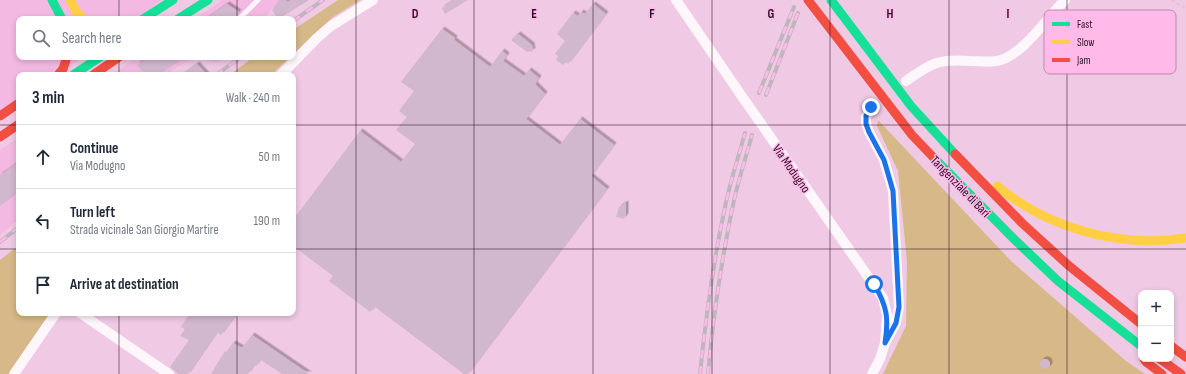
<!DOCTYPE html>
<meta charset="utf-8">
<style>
:root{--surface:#fff;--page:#f2f2f3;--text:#1f2937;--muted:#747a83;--line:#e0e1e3}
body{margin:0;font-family:"Sofia Sans Condensed",sans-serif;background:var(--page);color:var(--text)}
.controls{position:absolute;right:12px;bottom:12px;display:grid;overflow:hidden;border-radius:8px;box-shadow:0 2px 6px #0003}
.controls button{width:36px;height:36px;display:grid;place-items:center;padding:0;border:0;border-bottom:1px solid var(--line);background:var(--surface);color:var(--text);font:20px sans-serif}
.stop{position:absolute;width:12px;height:12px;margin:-9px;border:3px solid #1a73e8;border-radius:50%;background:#fff}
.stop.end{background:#1a73e8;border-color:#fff;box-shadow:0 1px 4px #0008}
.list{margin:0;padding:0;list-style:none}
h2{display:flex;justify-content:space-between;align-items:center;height:52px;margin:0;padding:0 16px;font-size:17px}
h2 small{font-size:13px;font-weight:400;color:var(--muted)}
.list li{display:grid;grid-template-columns:26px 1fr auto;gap:12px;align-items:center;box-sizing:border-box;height:64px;padding:0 16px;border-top:1px solid var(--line)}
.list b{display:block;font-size:15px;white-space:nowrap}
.list p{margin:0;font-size:13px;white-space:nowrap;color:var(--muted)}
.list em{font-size:13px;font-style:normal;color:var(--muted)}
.icon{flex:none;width:22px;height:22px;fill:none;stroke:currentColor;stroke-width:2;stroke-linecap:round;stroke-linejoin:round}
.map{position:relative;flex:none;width:1186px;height:374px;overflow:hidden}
.search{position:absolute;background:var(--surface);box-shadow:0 2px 6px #0003;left:16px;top:16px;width:280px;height:44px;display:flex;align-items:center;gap:10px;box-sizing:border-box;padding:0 14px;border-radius:8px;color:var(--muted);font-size:15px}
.panel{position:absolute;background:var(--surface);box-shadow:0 2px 6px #0003;left:16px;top:72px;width:280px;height:244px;border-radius:8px}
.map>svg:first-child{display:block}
.built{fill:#f3b9e2}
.green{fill:#d6b889}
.building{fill:#d2b8cf;filter:url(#shadow)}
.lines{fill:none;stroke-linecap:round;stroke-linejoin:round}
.path{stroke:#d1c6cd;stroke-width:1.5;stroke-dasharray:3 3;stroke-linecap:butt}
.lane{stroke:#fdf7fb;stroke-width:5}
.street{stroke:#fdf7fb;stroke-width:10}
.fast{stroke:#16e098;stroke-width:9}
.slow{stroke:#ffcf43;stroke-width:9}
.jam{stroke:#f24e42;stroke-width:9}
.rail-casing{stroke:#bfb5bc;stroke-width:4}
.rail{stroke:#ffbaea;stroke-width:2.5;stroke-dasharray:8;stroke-linecap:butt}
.route{stroke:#1a73e8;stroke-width:5}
.grid{fill:none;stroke:#2b1325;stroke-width:1;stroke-opacity:0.55}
.labels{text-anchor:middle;stroke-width:3;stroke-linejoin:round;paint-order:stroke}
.street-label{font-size:13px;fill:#2b1325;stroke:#ffbaea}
.key{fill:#ffbaea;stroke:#bf88af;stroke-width:1}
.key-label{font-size:11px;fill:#2b1325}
.grid-label{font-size:13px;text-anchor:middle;font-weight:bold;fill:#2b1325;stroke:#ffbaea;stroke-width:3;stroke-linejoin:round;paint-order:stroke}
</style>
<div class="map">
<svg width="1186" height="374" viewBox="0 0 1186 374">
<defs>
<filter id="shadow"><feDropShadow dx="2.5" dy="-2.5" stdDeviation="0" flood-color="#0004"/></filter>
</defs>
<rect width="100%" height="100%" fill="#f0c9e4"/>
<path class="built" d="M0 0H162L136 19H19V57H83L58 75H19V101L0 114Z
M223 0H279L264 19H194Z
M138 57H226L219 62H212L195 57 172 70 170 73 171 75H111Z
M19 137V219L0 235V150Z"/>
<path class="green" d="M338 0H360L333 17 293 54V30Z
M254 57H290L271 75H229Z
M878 120 1011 261 1126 361 1145 374H883L906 326 907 261 898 171 877 126Z
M19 245V313H51L10 374H0V260Z"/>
<path class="building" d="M279 0H285L288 2 291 0H309L278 19 272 10Z
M454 0H468L445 14 442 8Z
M227 4 239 12 233 19H206Z
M593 4 606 14 568 64 566 62 563 65 556 60 558 56 555 54 565 41 557 34 573 13 578 16 581 12 585 14Z
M442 29 455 38 454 40 490 67 502 51 507 55 503 61 524 76 529 70 539 78 535 84 545 94 526 119 560 145 580 119 614 145 591 176 607 189 468 374H464L375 307 370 312 329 281 333 276 293 246V220L360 131 401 162 415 144 396 130 407 117 399 111 414 91 401 82Z
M518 34 532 45 533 51 527 52 511 40Z
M149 57H185L158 75H153L151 73 142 71 137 65Z
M197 64 207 75H182Z
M19 162V192L0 206V175Z
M626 203V215L624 219 616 217 619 207Z
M190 313H228L234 317 221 335 217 332 188 374H178L170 367 189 340 180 336 185 329 181 327Z
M252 335 309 374H282L261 360 256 366 254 365 248 374H211L223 354 224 355 233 343 242 348Z
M1040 364a5 5 0 1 1 10 0a5 5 0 1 1-10 0Z"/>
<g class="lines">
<path class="path" d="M1172 0 1186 9"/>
<path class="lane" d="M239 19 258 0"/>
<path class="street" d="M676 0 741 95 883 298 887 315 885 343
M281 75 317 38 331 26 373 0
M906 81C932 63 937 59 970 61 980 61 992 63 1001 60 1024 53 1048 17 1065 0
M871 107 866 117V123L869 132 884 160 893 191 899 307 896 323 885 343 880 359 872 374
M80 313 169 374
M14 374 56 313"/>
<path class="fast" d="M52 0 62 19
M831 0 911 106 955 154
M143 19 173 0
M178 19 208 0
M73 75 100 57
M933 157 1015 240 1058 281 1141 346"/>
<path class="slow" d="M70 0 77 13 84 19
M997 186C1049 229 1119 248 1186 238"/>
<path class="jam" d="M808 0 912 135 933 157
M58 75 63 69 67 57
M93 75 119 57
M0 116 19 103
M0 137 19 124
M955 154 1022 223 1068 265 1141 324
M1171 346 1186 357
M1144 359 1146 362 1162 374
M1160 359 1181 374"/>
<defs>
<path id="rail" d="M293 21 323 0
M216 75 241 57
M759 93 794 7
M766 95 798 13
M0 242 19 227
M700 374C706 315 714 256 727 198 732 176 739 155 745 133
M708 374C713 316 722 257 734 200 739 178 746 157 752 135"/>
</defs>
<use href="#rail" class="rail-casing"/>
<use href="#rail" class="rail"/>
</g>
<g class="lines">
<path class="route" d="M871 107 866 116V124L869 132 884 160 893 191 899 307 896 323 885 343C889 318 887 306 874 284"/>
</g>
<path class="grid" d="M119 0V19M237 0V19M356 0V374M474 0V374M593 0V374M712 0V374M830 0V374M949 0V374M1067 0V374M119 57V75M237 57V75M0 125H19M293 125H1186M0 249H19M293 249H1186M119 313V374M237 313V374"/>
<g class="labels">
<g class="street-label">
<text transform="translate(792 168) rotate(55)" y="5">Via Modugno</text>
<text transform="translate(961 186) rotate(46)" y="5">Tangenziale di Bari</text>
</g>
</g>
<rect x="1044" y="10" width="132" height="64" rx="6" class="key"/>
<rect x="1052" y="22" width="18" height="4" fill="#16e098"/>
<rect x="1052" y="40" width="18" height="4" fill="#ffcf43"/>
<rect x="1052" y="58" width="18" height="4" fill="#f24e42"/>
<g class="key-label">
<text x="1077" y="28">Fast</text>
<text x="1077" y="46">Slow</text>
<text x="1077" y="64">Jam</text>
</g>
<g class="grid-label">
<text x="415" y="18">D</text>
<text x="534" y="18">E</text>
<text x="652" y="18">F</text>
<text x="771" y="18">G</text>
<text x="890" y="18">H</text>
<text x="1008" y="18">I</text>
</g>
</svg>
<div class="controls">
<button>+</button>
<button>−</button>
</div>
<div class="stop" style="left:874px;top:284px"></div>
<div class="stop end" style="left:871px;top:107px"></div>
<div class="search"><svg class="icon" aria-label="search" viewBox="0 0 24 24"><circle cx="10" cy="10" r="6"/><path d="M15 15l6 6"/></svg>Search here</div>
<section class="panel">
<h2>3 min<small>Walk · 240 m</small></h2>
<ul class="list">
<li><svg class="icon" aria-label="ahead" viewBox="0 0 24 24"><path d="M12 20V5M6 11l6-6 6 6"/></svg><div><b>Continue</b><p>Via Modugno</p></div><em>50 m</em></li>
<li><svg class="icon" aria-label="left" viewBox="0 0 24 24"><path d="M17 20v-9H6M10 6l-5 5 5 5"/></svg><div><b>Turn left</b><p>Strada vicinale San Giorgio Martire</p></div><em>190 m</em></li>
<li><svg class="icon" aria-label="arrive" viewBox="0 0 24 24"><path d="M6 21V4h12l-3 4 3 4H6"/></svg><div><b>Arrive at destination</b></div></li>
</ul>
</section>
</div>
